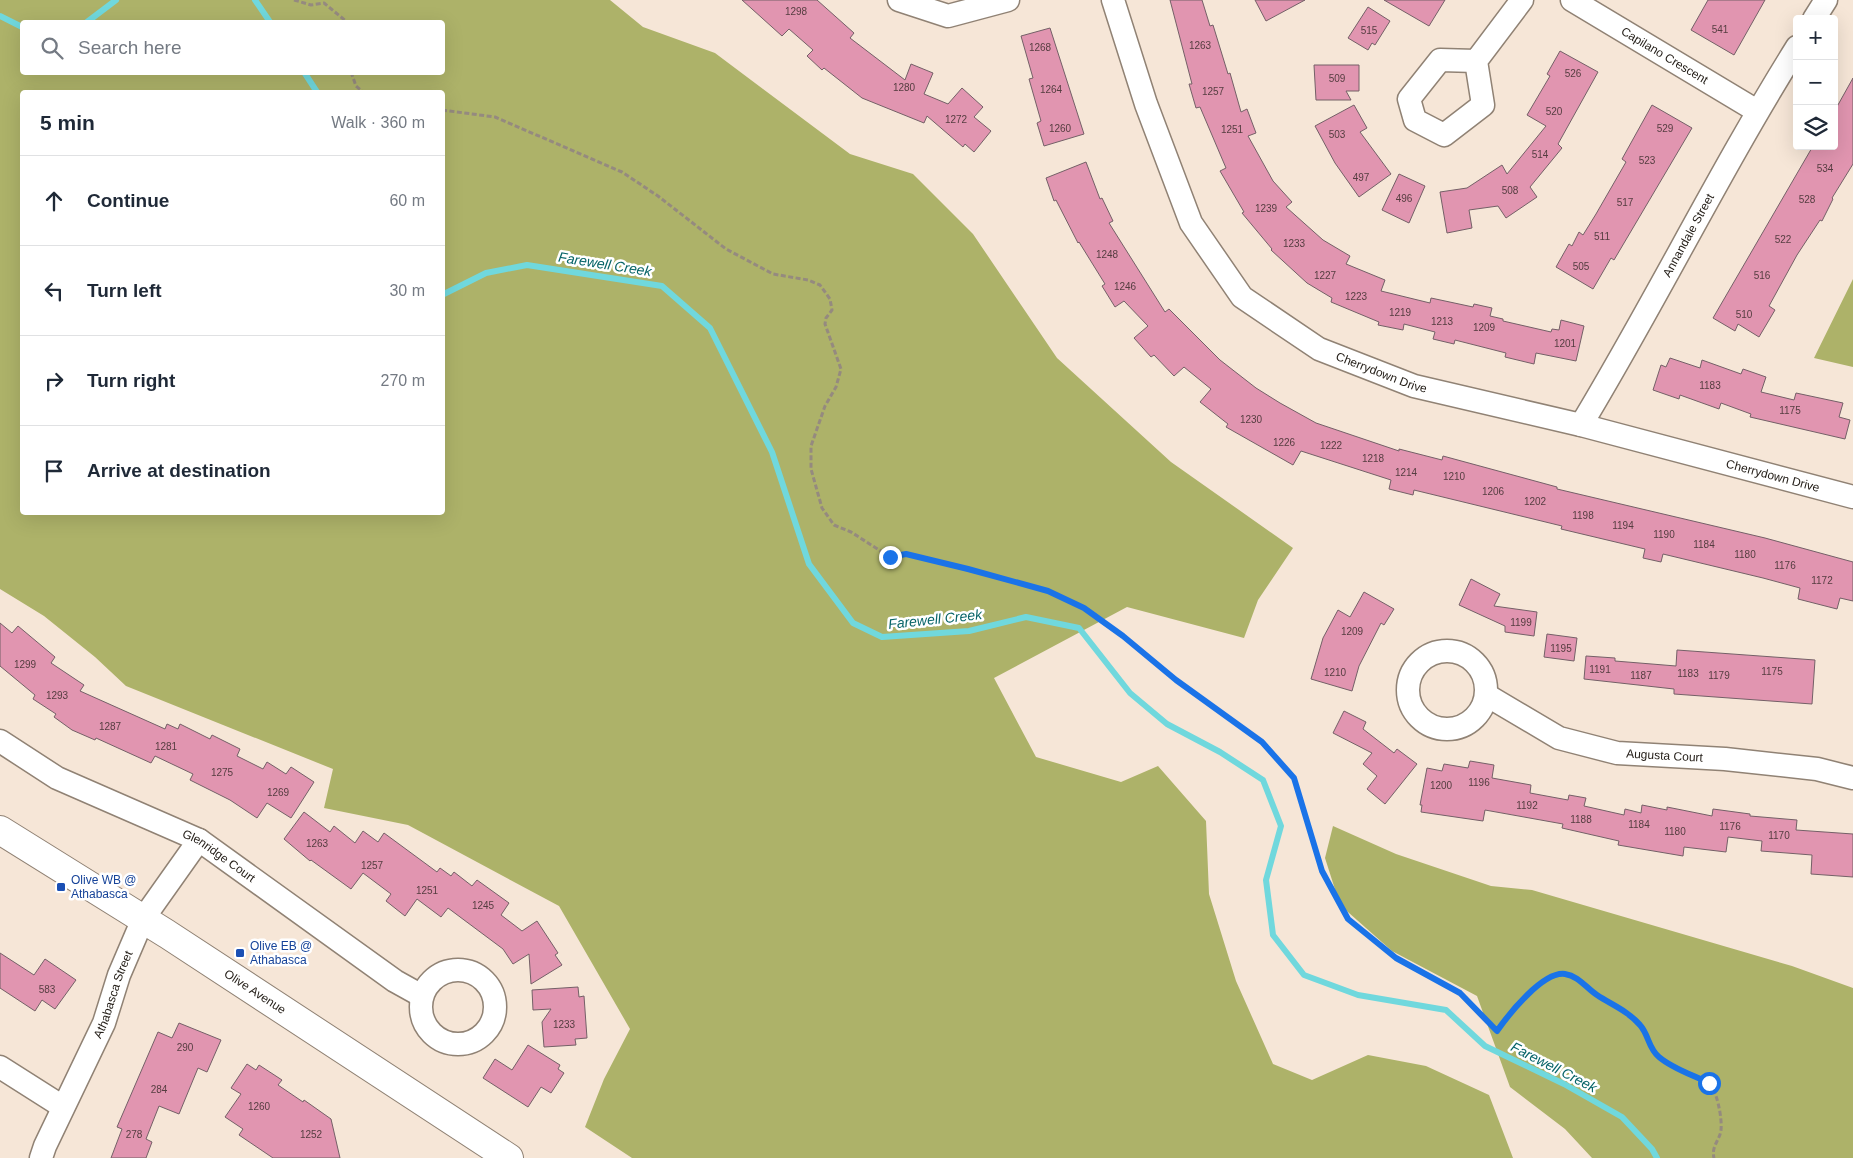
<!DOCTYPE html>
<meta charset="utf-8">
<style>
:root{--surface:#fff;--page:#f2f2f3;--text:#1f2937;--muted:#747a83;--line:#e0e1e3}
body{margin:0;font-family:Arial,sans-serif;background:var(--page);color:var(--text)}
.controls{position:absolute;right:15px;top:15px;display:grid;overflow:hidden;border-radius:5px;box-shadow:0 5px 20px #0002}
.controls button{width:45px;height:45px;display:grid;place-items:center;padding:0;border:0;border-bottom:1px solid var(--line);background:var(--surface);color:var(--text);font:25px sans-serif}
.stop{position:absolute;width:15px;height:15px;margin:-11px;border:4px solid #1a73e8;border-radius:50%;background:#fff}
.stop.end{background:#1a73e8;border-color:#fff;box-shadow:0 1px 5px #0008}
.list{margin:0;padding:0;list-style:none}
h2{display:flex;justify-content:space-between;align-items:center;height:65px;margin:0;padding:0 20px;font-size:21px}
h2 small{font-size:16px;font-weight:400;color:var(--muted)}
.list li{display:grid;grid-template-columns:32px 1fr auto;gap:15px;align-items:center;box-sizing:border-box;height:90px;padding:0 20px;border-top:1px solid var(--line)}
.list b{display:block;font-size:19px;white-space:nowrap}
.list em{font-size:16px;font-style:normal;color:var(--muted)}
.icon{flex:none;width:28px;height:28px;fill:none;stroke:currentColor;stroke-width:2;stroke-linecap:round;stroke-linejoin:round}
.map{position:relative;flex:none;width:1853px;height:1158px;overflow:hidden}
.search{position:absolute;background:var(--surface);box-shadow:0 5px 20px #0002;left:20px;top:20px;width:425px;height:55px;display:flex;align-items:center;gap:12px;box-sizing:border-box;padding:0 18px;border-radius:5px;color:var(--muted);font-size:19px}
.panel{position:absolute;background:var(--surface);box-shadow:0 5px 20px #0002;left:20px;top:90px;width:425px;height:425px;border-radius:5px}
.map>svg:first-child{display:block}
.forest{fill:#adb269;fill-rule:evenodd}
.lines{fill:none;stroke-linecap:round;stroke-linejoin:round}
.stream{stroke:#70d8dd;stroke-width:6}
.building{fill:#e195b0;stroke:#746067}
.minor-casing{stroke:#908274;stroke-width:25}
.major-casing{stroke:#908274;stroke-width:30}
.path{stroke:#958a7f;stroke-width:3;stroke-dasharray:5 2.5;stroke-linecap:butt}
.minor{stroke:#fff;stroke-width:22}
.major{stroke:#fff;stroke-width:28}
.route{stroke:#1a73e8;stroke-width:6}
.transit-dot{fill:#1a4fb4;stroke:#fff;stroke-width:2}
.labels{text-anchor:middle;stroke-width:5;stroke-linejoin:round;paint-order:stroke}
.number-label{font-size:10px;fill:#553d40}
.street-label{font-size:12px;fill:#26201a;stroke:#fff}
.transit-label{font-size:12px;fill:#164399;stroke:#fff;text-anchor:start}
.water-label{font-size:14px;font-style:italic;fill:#076468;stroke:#fff}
</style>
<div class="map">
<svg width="1853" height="1158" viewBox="0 0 1853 1158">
<rect width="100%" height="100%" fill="#f6e6d7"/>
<path class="forest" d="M0 0H610L643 27 715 53 850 154 913 174 973 234 1057 358 1171 462 1293 548 1258 600 1244 638 1127 607 994 678 1036 757 1121 782 1158 766 1206 821 1209 894 1236 981 1273 1064 1312 1080 1368 1055 1426 1066 1489 1095 1513 1158H632L585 1127 604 1079 630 1029 559 906 408 825 324 808 333 769 126 686 95 657 44 616 0 589ZM442 22V72H22V22ZM442 92V512H22V92Z
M1853 279V367L1814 358Z
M1333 826 1396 854 1491 886 1532 890 1792 966 1853 988V1158H1592L1565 1129 1510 1087 1477 996 1392 951 1340 905 1325 858Z"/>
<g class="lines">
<path class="stream" d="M255 0 270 22
M0 16 22 27
M87 22 116 0
M304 72 317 92
M442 295 486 273 527 265 662 286 710 328 772 452 809 564 853 623 882 637 969 631 1026 617 1079 628 1130 693 1167 724 1220 752 1263 780 1281 826 1266 880 1273 935 1304 975 1358 995 1446 1010 1485 1046 1564 1084 1622 1117 1652 1149 1657 1158"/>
</g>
<path class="building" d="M742 0H817L854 33 850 38 905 80 911 64 933 73 924 94 948 104 962 88 983 107 974 117 991 131 974 152 965 144 963 147 927 116 924 123 862 98 824 68 822 70 807 56 813 50 789 29 782 36Z
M1170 0H1202L1210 26 1213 25 1228 74 1230 73 1241 112 1247 109 1256 133 1248 136 1273 181 1292 202 1286 207 1323 240 1350 256 1346 264 1385 280 1381 291 1430 303 1431 298 1473 307 1474 304 1492 308 1490 316 1503 319V321L1551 332 1552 329 1559 330 1561 320 1584 326 1576 361 1536 353 1534 364 1505 357 1506 353 1455 340 1454 344 1433 339 1435 332 1404 324 1403 330 1378 325 1379 322 1331 302 1332 298 1307 283 1271 250 1272 249 1242 213 1244 212 1220 171 1226 168 1200 107 1196 108 1189 84H1192Z
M1255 0H1305L1266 21Z
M1384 0H1445L1429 26Z
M1708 0H1765L1734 55 1691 30Z
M1368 7 1390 21 1375 45 1372 43 1368 50 1348 38Z
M1050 28 1084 134 1044 146 1037 123 1041 121 1029 79 1033 78 1021 36Z
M1560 51 1598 72 1558 144 1562 148 1530 187 1537 197 1506 218 1498 206 1469 210 1472 228 1447 233 1440 192 1467 188 1502 165 1507 174 1546 126 1527 115 1550 76 1547 74Z
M1314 65H1359V91H1346L1351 100H1316Z
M1853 78V164L1832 198 1833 199 1822 221 1820 220 1797 255 1769 306 1775 310 1759 337 1738 324 1735 331 1713 318 1813 146H1834V112Z
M1354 105 1367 128 1360 132 1391 174 1359 197 1335 163 1315 126Z
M1652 105 1692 128 1614 260 1611 258 1593 289 1556 267 1569 244 1572 246 1579 232 1583 235 1596 214 1626 162 1622 159Z
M1086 162 1100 199 1102 198 1113 221 1109 223 1165 312 1169 309 1220 360 1256 388 1280 403 1316 423 1399 451V449L1442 460 1443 456 1557 487V489L1765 538 1853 562V601L1840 598 1837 609 1798 599 1800 588 1763 578 1663 554 1661 562 1643 558 1645 549 1561 529 1562 526 1414 490 1413 495 1389 489 1391 480 1301 451 1293 465 1226 427 1228 424 1200 402 1211 389 1184 367 1174 376 1154 355 1151 357 1134 338 1148 326 1124 301 1115 307 1102 286 1105 284 1079 242 1078 243 1056 200 1054 201 1046 178Z
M1399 174 1425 186 1409 223 1382 210Z
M1670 358 1700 368 1702 360 1741 374 1743 369 1766 377 1761 392 1794 400 1796 393 1843 403 1839 417 1850 420 1845 439 1750 417 1751 414 1721 403 1719 409 1680 395 1679 399 1653 390 1661 365 1666 367Z
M1471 579 1500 594 1494 606 1537 612 1534 636 1505 632V626L1459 605Z
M1364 592 1394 609 1384 625 1381 623 1359 666 1352 691 1311 679 1323 638 1338 610 1350 617Z
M0 623 12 633 18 626 55 657 51 663 84 685 80 691 165 729 167 724 178 729 180 724 210 739 212 735 240 749 237 756 263 769 267 762 286 774 291 767 314 782 291 818 267 803 257 818 230 800 190 780 193 774 155 756 151 763 96 738 95 740 72 730 54 717 56 714 33 699 35 695 0 666Z
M1547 634 1577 638 1574 661 1544 657Z
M1677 650 1815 660 1812 704 1674 694V689L1584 679 1586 656 1615 658V661L1676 666Z
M1344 711 1366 722 1363 729 1394 753 1397 749 1417 764 1385 804 1367 789 1377 776 1363 764 1372 753 1333 733Z
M1470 761 1494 765 1492 778 1531 785 1530 793 1568 800 1569 795 1586 798 1584 806 1624 815 1625 809 1641 813 1642 805 1667 810V807L1712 816 1713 809 1750 814V816L1797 820 1796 830 1853 834V877L1811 874 1812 855 1761 851 1762 841 1728 837 1726 852 1684 847 1683 856 1618 845 1619 841 1562 828 1563 824 1485 810 1483 821 1421 812 1422 805H1420L1427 768 1442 771 1444 764 1468 768Z
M304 812 330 832 334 826 355 843 363 831 378 842 384 833 437 872 440 868 451 876 454 872 472 886 477 880 509 903 501 915 522 931 537 921 558 953 555 955 562 965 531 984 529 954 513 964 503 949 448 908 441 917 417 899 405 916 386 901 391 894 363 873 351 889 311 860 310 861 284 839Z
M0 953 34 975 45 959 76 980 55 1009 42 1000 35 1011 0 988Z
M578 987 579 997 584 996 587 1038 575 1039 576 1045 544 1047 542 1022 551 1009 533 1010 532 990Z
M179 1023 221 1040 207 1072 198 1068 179 1114 159 1106 146 1139 152 1142 146 1158H111L122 1129 117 1127 158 1032 172 1038Z
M528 1045 560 1065 558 1069 564 1073 551 1093 541 1087 528 1107 483 1078 495 1059 512 1070Z
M247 1064 256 1070 259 1065 282 1080 278 1085 303 1102 304 1100 331 1119 340 1158H273L239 1135 243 1129 225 1117 241 1094 231 1088Z"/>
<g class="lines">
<defs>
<g id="minor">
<path d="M899 0 948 16 1008 0"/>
<path id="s1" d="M1113 0 1146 104 1191 223 1242 297 1319 349 1414 386 1581 425 1853 497"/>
<path id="s2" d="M1572 0 1757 111"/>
<path d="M1814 19 1826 0"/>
<path d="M1476 61 1440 60 1409 99 1415 120 1444 135 1483 105 1476 61 1522 0"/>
<path id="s3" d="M1581 425C1656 301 1720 170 1797 47"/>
<circle cx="1447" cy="690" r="39"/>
<path id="s4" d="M1488 696 1559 738 1617 753 1725 759 1817 769 1853 778"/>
<path id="s5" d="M0 741 57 778 199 840 395 981 422 996"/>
<circle cx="458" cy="1007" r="37"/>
<path d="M0 1067 63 1107"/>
<path id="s6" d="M41 1158 45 1146 104 1023 119 975 143 919 199 840"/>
</g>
<g id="major">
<path id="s7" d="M0 830 167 934 509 1158"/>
</g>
</defs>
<use href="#minor" class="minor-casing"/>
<use href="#major" class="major-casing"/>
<path class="path" d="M294 0 311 5 324 3 347 22
M351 72 356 86 363 92
M442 110 495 117 622 172 658 196 726 249 773 274 808 280 820 285 830 299 832 310 826 318 825 324 841 369 836 387 825 406 811 446V469L822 508 834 525 851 532 890 557 906 554 1048 591 1084 608 1123 636 1176 680 1261 742 1294 778 1322 871 1347 919 1396 958 1460 993 1497 1031C1509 1014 1542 972 1565 974 1578 976 1586 988 1596 995 1612 1005 1627 1010 1640 1024 1649 1035 1648 1047 1658 1056 1676 1072 1707 1073 1716 1096 1719 1105 1722 1120 1721 1130 1720 1140 1711 1146 1714 1158"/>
<use href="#minor" class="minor"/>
<use href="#major" class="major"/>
</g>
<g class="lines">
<path class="route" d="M890 557 906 554 968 569 1048 591 1084 608 1123 636 1176 680 1262 742 1294 778 1322 871 1348 919 1396 958 1460 993 1497 1031C1509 1014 1543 971 1565 974 1579 976 1586 988 1597 995 1612 1005 1628 1011 1640 1025 1649 1035 1648 1048 1659 1057 1673 1069 1693 1075 1709 1083"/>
</g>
<g class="transit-dot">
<rect x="56" y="882" width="10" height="10" rx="2.5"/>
<rect x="235" y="948" width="10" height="10" rx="2.5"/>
</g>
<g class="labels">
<g class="number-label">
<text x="796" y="15">1298</text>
<text x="1720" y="33">541</text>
<text x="1369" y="34">515</text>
<text x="1200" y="49">1263</text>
<text x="1040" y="51">1268</text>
<text x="1573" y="77">526</text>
<text x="1337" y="82">509</text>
<text x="904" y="91">1280</text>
<text x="1051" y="93">1264</text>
<text x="1213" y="95">1257</text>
<text x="1554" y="115">520</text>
<text x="956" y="123">1272</text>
<text x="1060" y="132">1260</text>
<text x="1665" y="132">529</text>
<text x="1232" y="133">1251</text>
<text x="1337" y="138">503</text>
<text x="1540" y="158">514</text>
<text x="1647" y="164">523</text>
<text x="1825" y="172">534</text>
<text x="1361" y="181">497</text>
<text x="1510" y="194">508</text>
<text x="1404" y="202">496</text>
<text x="1807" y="203">528</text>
<text x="1625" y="206">517</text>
<text x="1266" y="212">1239</text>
<text x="1602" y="240">511</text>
<text x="1783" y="243">522</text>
<text x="1294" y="247">1233</text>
<text x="1107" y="258">1248</text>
<text x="1581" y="270">505</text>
<text x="1325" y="279">1227</text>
<text x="1762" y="279">516</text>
<text x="1125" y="290">1246</text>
<text x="1356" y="300">1223</text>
<text x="1400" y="316">1219</text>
<text x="1744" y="318">510</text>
<text x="1442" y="325">1213</text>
<text x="1484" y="331">1209</text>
<text x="1565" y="347">1201</text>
<text x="1710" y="389">1183</text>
<text x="1790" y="414">1175</text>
<text x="1251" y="423">1230</text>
<text x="1284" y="446">1226</text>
<text x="1331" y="449">1222</text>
<text x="1373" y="462">1218</text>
<text x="1406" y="476">1214</text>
<text x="1454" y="480">1210</text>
<text x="1493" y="495">1206</text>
<text x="1535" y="505">1202</text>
<text x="1583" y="519">1198</text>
<text x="1623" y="529">1194</text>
<text x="1664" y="538">1190</text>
<text x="1704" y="548">1184</text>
<text x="1745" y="558">1180</text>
<text x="1785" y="569">1176</text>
<text x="1822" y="584">1172</text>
<text x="1521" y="626">1199</text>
<text x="1352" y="635">1209</text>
<text x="1561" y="652">1195</text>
<text x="25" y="668">1299</text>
<text x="1600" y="673">1191</text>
<text x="1772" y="675">1175</text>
<text x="1335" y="676">1210</text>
<text x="1688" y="677">1183</text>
<text x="1641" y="679">1187</text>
<text x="1719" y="679">1179</text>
<text x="57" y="699">1293</text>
<text x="110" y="730">1287</text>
<text x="166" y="750">1281</text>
<text x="222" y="776">1275</text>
<text x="1479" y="786">1196</text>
<text x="1441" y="789">1200</text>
<text x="278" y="796">1269</text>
<text x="1527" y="809">1192</text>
<text x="1581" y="823">1188</text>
<text x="1639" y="828">1184</text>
<text x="1730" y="830">1176</text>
<text x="1675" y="835">1180</text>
<text x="1779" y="839">1170</text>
<text x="317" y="847">1263</text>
<text x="372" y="869">1257</text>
<text x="427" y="894">1251</text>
<text x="483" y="909">1245</text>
<text x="47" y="993">583</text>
<text x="564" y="1028">1233</text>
<text x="185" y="1051">290</text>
<text x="159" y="1093">284</text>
<text x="259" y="1110">1260</text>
<text x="134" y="1138">278</text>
<text x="311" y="1138">1252</text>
</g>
<g class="street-label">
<text dy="4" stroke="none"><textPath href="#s2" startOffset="108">Capilano Crescent</textPath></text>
<text dy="4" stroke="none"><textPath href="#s3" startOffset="218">Annandale Street</textPath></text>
<text dy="4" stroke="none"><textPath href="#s1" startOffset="486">Cherrydown Drive</textPath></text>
<text dy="4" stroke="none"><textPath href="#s1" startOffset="891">Cherrydown Drive</textPath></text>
<text dy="4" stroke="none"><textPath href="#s4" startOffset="190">Augusta Court</textPath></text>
<text dy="4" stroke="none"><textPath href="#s5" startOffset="248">Glenridge Court</textPath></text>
<text dy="4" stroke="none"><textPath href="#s7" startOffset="302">Olive Avenue</textPath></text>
<text dy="4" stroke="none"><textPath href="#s6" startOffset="179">Athabasca Street</textPath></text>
</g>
<g class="transit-label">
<text x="71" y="884">Olive WB @<tspan x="71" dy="14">Athabasca</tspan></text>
<text x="250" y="950">Olive EB @<tspan x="250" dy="14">Athabasca</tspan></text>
</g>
<g class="water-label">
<text transform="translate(605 264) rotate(9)" y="5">Farewell Creek</text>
<text transform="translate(935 619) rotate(-6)" y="5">Farewell Creek</text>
<text transform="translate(1554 1067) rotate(27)" y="5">Farewell Creek</text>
</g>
</g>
</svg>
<div class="controls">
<button>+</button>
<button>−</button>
<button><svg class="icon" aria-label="layers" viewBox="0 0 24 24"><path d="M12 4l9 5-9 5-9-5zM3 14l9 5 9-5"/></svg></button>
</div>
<div class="stop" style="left:1709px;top:1083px"></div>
<div class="stop end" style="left:890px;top:557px"></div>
<div class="search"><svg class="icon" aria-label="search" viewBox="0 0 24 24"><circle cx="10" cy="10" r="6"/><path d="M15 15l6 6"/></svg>Search here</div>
<section class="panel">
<h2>5 min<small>Walk · 360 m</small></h2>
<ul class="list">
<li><svg class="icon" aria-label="ahead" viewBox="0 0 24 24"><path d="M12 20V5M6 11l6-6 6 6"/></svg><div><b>Continue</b></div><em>60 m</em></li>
<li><svg class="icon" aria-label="left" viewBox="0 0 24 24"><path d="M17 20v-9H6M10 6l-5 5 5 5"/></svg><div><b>Turn left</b></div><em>30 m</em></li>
<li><svg class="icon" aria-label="right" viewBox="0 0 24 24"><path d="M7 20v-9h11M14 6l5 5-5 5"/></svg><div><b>Turn right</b></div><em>270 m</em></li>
<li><svg class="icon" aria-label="arrive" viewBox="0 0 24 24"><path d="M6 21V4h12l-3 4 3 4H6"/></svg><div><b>Arrive at destination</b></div></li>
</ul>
</section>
</div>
